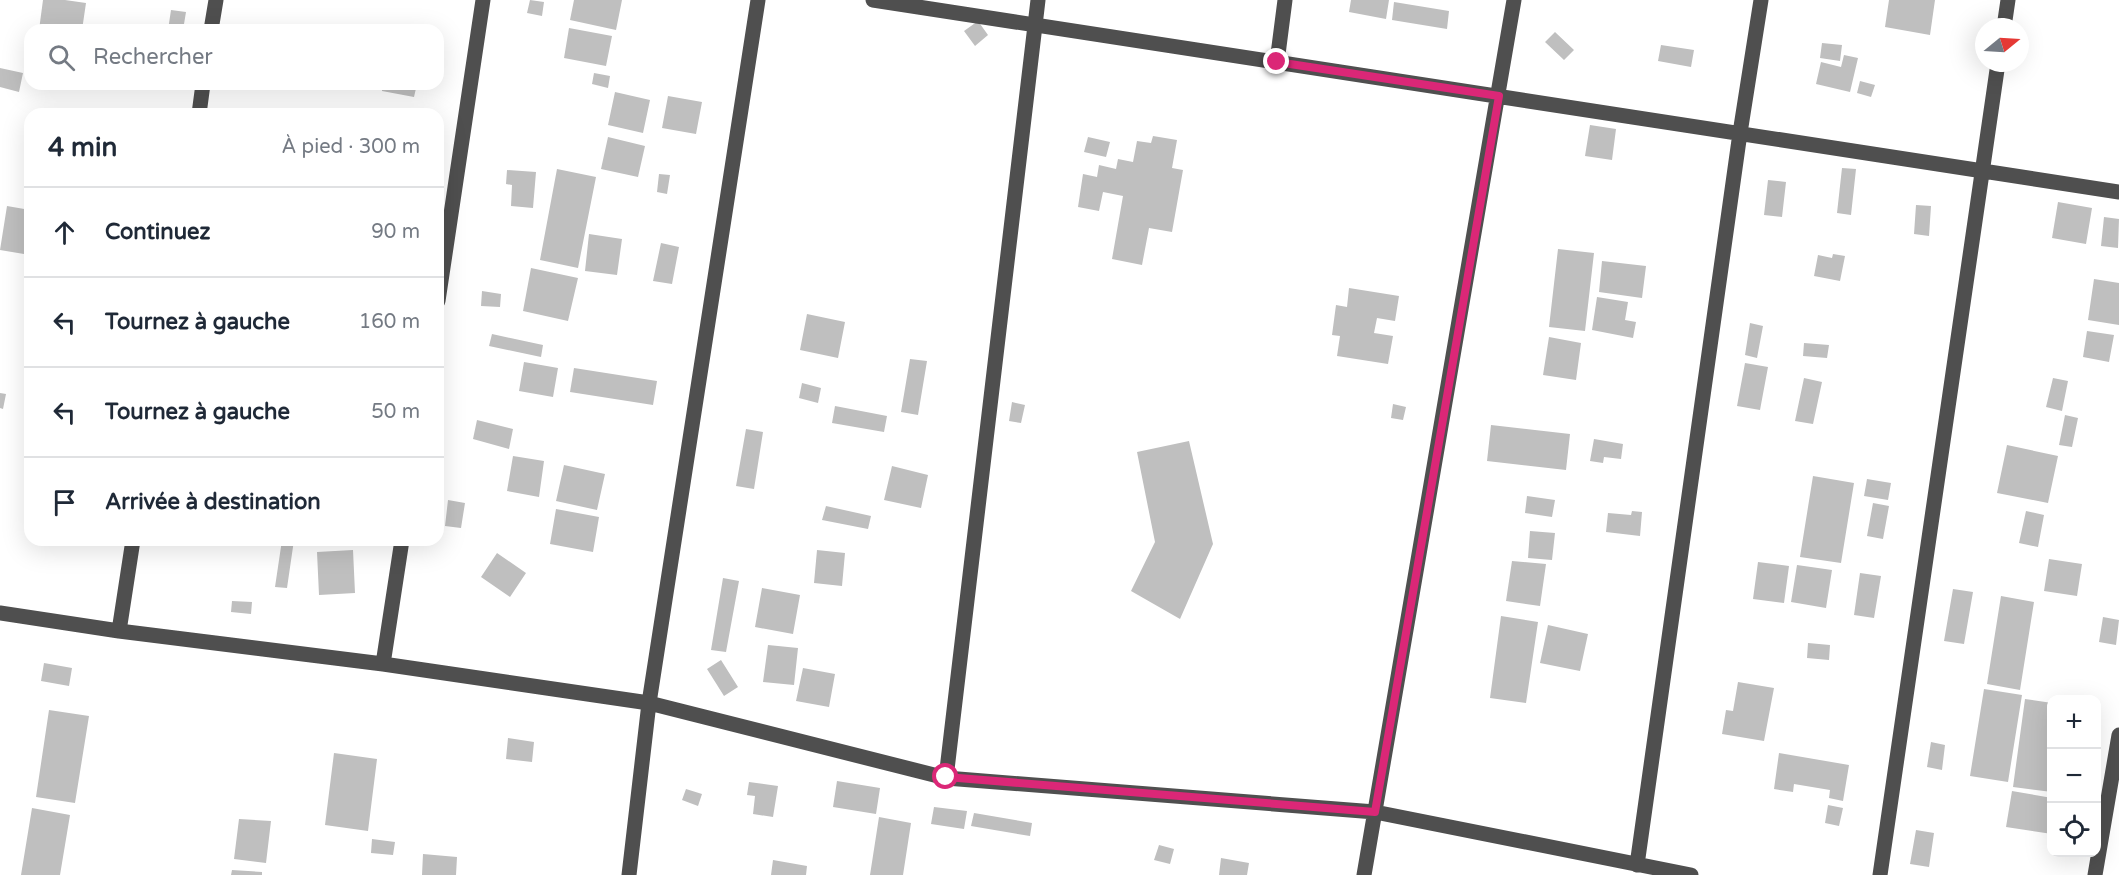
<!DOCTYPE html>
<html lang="fr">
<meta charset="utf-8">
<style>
:root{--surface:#fff;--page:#f6f6f7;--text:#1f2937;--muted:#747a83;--line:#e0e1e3}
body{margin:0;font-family:"Varela Round",sans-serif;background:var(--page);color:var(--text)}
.controls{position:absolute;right:18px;bottom:18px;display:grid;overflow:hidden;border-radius:12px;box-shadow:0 6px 24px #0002}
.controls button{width:54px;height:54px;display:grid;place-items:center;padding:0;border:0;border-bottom:2px solid var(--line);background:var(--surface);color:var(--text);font:30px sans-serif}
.compass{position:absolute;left:1975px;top:18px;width:54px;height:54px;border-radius:50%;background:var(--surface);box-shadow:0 6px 24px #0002;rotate:72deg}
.stop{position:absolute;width:18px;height:18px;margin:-14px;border:4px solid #db2777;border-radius:50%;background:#fff}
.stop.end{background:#db2777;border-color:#fff;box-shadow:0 2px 6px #0008}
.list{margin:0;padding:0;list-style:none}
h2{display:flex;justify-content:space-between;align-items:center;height:78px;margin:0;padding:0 24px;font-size:26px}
h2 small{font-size:20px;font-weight:400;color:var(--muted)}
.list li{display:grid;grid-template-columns:39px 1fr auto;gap:18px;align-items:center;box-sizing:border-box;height:90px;padding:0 24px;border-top:2px solid var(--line)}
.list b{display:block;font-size:22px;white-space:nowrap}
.list em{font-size:20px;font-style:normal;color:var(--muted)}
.icon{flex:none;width:33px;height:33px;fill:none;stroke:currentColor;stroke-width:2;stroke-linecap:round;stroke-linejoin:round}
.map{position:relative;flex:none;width:2119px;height:875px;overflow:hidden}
.search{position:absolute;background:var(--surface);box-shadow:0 6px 24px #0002;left:24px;top:24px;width:420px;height:66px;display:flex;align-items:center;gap:15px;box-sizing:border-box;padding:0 21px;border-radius:18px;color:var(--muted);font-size:22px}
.panel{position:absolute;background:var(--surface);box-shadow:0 6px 24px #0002;left:24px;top:108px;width:420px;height:438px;border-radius:18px}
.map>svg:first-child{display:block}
.building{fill:#bfbfbf}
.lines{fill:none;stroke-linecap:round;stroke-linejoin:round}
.minor{stroke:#4f4f4f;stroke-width:15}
.route{stroke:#db2777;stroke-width:8}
</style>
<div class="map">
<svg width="2119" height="875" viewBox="0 0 2119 875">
<rect width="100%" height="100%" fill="#fff"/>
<path class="building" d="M43 0H65L86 3 82 30H39Z
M530 0 544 2 542 16 527 13Z
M574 0H622L616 30 570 20Z
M1351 0H1389L1386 19 1349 12Z
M1889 0H1935L1930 35 1885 27Z
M1394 2 1449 11 1447 29 1392 20Z
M171 10 186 12 183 30H168Z
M978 21 988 35 975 46 964 31Z
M569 28 612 36 606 66 564 58Z
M1555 32 1574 50 1564 60 1545 42Z
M1822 43 1842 45 1840 61 1820 58Z
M1661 45 1694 50 1691 67 1658 61Z
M1844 55 1858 58 1850 92 1816 84 1821 62 1841 67Z
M0 68 23 73 19 92 0 87Z
M594 73 610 76 608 88 592 84Z
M1860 81 1875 85 1871 97 1857 93Z
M382 84H417L414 97 382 91Z
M615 92 650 100 643 133 608 125Z
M668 96 702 102 696 134 662 128Z
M1590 125 1616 129 1612 160 1585 156Z
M1153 136 1177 140 1172 168 1183 170 1172 232 1149 228 1142 265 1112 259 1123 196 1103 192 1099 211 1078 207 1083 174 1097 177 1099 165 1116 169 1118 159 1133 162 1137 141 1151 143Z
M608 137 645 146 638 177 601 169Z
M1088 137 1110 142 1106 157 1084 152Z
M1842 168 1856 169 1851 215 1837 213Z
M557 169 596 177 578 268 540 260Z
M507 170 536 172 533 208 511 206 512 185 506 184Z
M659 174 670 175 667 194 657 192Z
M1768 180 1786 182 1782 217 1764 215Z
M2058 202 2092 208 2086 244 2052 238Z
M1916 205 1931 206 1929 236 1914 234Z
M7 206 30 210V255L0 250Z
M2104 217 2119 219 2118 248 2101 246Z
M589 234 622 239 617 275 585 271Z
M661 243 679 247 672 284 653 281Z
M1558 249 1594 253 1585 331 1549 327Z
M1833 254 1845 256 1840 281 1814 276 1818 255 1832 258Z
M1602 261 1646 266 1642 298 1599 292Z
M531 268 578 278 568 321 523 311Z
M2094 279 2119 283V325L2088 320Z
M1349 288 1399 296 1395 321 1377 318 1374 333 1393 336 1388 364 1337 356 1340 336 1332 335 1336 305 1347 307Z
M482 291 501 294 500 307 481 306Z
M1597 297 1628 302 1625 320 1636 322 1633 338 1592 330Z
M807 314 845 322 838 358 800 350Z
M1750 323 1763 326 1757 358 1745 355Z
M2087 331 2114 335 2109 362 2083 357Z
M492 334 543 345 541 357 489 346Z
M1549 337 1581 343 1576 380 1543 375Z
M1804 343 1829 345 1827 358 1803 356Z
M910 359 927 361 918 415 901 412Z
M524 362 558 368 553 397 519 391Z
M1745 363 1768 367 1760 410 1737 406Z
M574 368 657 381 653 405 570 392Z
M1804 378 1822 382 1813 424 1795 421Z
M2053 378 2068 381 2062 411 2046 407Z
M802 383 821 388 818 403 799 398Z
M0 393 6 394 3 409 0 408Z
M1012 402 1025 405 1021 423 1009 421Z
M1393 404 1406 407 1403 420 1391 418Z
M835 406 887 416 884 432 832 423Z
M2065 415 2078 418 2072 447 2059 445Z
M477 420 513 429 509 449 473 439Z
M1491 425 1570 434 1566 470 1487 461Z
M746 429 763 432 754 489 736 486Z
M1594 439 1623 444 1621 459 1604 457 1603 463 1590 461Z
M1189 441 1213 544 1180 619 1131 591 1155 542 1137 452Z
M2007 445 2058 456 2048 503 1997 493Z
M513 456 544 461 539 497 507 491Z
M564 465 605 474 597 510 556 501Z
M892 466 928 475 921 508 884 500Z
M1813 476 1854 483 1841 563 1800 557Z
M1867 479 1891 483 1888 500 1864 496Z
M1527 496 1555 500 1552 517 1525 513Z
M448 500 465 503 461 528 445 526Z
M1873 503 1889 506 1883 539 1867 536Z
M826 506 871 516 868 529 822 520Z
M556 509 599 517 593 552 550 544Z
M1632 511 1642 512 1640 536 1606 532 1608 513 1631 515Z
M2026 511 2044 515 2038 547 2019 543Z
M1530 531 1555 533 1552 560 1528 558Z
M282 540H294L287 588 275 587Z
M353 550 355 593 319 595 317 552Z
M817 550 845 553 842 586 814 583Z
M497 553 526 573 510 597 481 577Z
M2049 559 2082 564 2077 596 2044 591Z
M1512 561 1546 564 1540 606 1506 601Z
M1758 562 1789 566 1784 603 1753 599Z
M1797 565 1832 570 1826 608 1791 602Z
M1860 573 1881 576 1874 618 1854 615Z
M723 578 739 581 726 652 711 650Z
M762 588 800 595 793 634 755 627Z
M1953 589 1973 592 1964 644 1944 641Z
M2001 596 2034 602 2020 690 1987 684Z
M232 601 252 602 251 614 231 612Z
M1501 616 1538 622 1526 703 1490 698Z
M2103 617 2119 620 2116 645 2099 642Z
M1548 625 1588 634 1580 671 1540 663Z
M1808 643 1830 645 1829 660 1807 658Z
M768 645 798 648 794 685 763 682Z
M721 660 738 687 724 696 707 669Z
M44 663 72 668 69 686 41 681Z
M803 668 835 674 829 707 796 701Z
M1738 682 1774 688 1764 741 1722 734 1726 710 1733 711Z
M1984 689 2022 695 2008 782 1970 776Z
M2025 699 2052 703V792L2013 787Z
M49 710 89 716 75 803 36 797Z
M508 738 534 742 532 762 506 759Z
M1931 742 1945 745 1942 770 1927 767Z
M334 753 377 759 368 831 325 825Z
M1779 753 1849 765 1843 801 1829 798 1830 790 1794 784 1793 792 1774 789Z
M837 781 880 788 876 814 833 807Z
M749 782 778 786 773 817 753 814 755 796 747 795Z
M686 789 702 794 698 806 682 800Z
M2012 791 2052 798V834L2006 827Z
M1828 805 1843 808 1839 826 1825 823Z
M934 807 967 811 964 829 931 824Z
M32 808 70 815 60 875H21Z
M974 813 1032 823 1030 836 971 826Z
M879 817 911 823 903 875H870Z
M239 819 271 821 266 863 234 859Z
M1916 830 1934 833 1929 867 1910 864Z
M372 839 395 842 393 855 371 853Z
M1159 845 1174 849 1170 864 1154 860Z
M423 854 457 857 456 875H422Z
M1221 858 1249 863 1247 875H1219Z
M773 860 807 866 806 875H771Z
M232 870 262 872V875H231Z"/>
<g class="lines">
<path class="minor" d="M873 0 2119 192
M2004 27 2008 0
M211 30 216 0
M1277 62 1285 0
M199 114 203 84
M438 301 483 0
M0 613 119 631 383 664 649 703 946 778 1375 812 1691 875
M119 631 133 540
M383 664 402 540
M946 778 1038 0
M1637 865 1740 133 1761 0
M629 875 649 703 758 0
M1364 875 1514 0
M1880 875 1998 63
M2095 875 2119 735"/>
</g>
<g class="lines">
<path class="route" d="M946 777 1375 812 1499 96 1277 62"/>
</g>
</svg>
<div class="controls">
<button>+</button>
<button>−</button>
<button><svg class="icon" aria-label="locate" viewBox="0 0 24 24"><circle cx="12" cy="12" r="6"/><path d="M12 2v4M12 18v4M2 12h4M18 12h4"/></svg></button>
</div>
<svg class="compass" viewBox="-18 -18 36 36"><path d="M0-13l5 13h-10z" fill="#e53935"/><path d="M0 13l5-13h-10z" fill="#747a83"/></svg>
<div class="stop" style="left:946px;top:777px"></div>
<div class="stop end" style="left:1277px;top:62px"></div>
<div class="search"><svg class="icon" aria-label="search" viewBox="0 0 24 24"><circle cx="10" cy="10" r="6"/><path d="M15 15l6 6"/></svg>Rechercher</div>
<section class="panel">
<h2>4 min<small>À pied · 300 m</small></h2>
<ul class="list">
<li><svg class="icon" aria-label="ahead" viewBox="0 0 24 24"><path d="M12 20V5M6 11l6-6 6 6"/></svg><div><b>Continuez</b></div><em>90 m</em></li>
<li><svg class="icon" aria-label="left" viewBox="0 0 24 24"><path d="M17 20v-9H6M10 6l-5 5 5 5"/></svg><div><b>Tournez à gauche</b></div><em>160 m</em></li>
<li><svg class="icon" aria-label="left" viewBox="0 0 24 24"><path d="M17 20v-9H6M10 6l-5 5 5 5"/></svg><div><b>Tournez à gauche</b></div><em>50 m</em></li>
<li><svg class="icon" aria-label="arrive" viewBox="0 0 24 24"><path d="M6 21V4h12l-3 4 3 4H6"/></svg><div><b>Arrivée à destination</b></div></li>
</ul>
</section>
</div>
